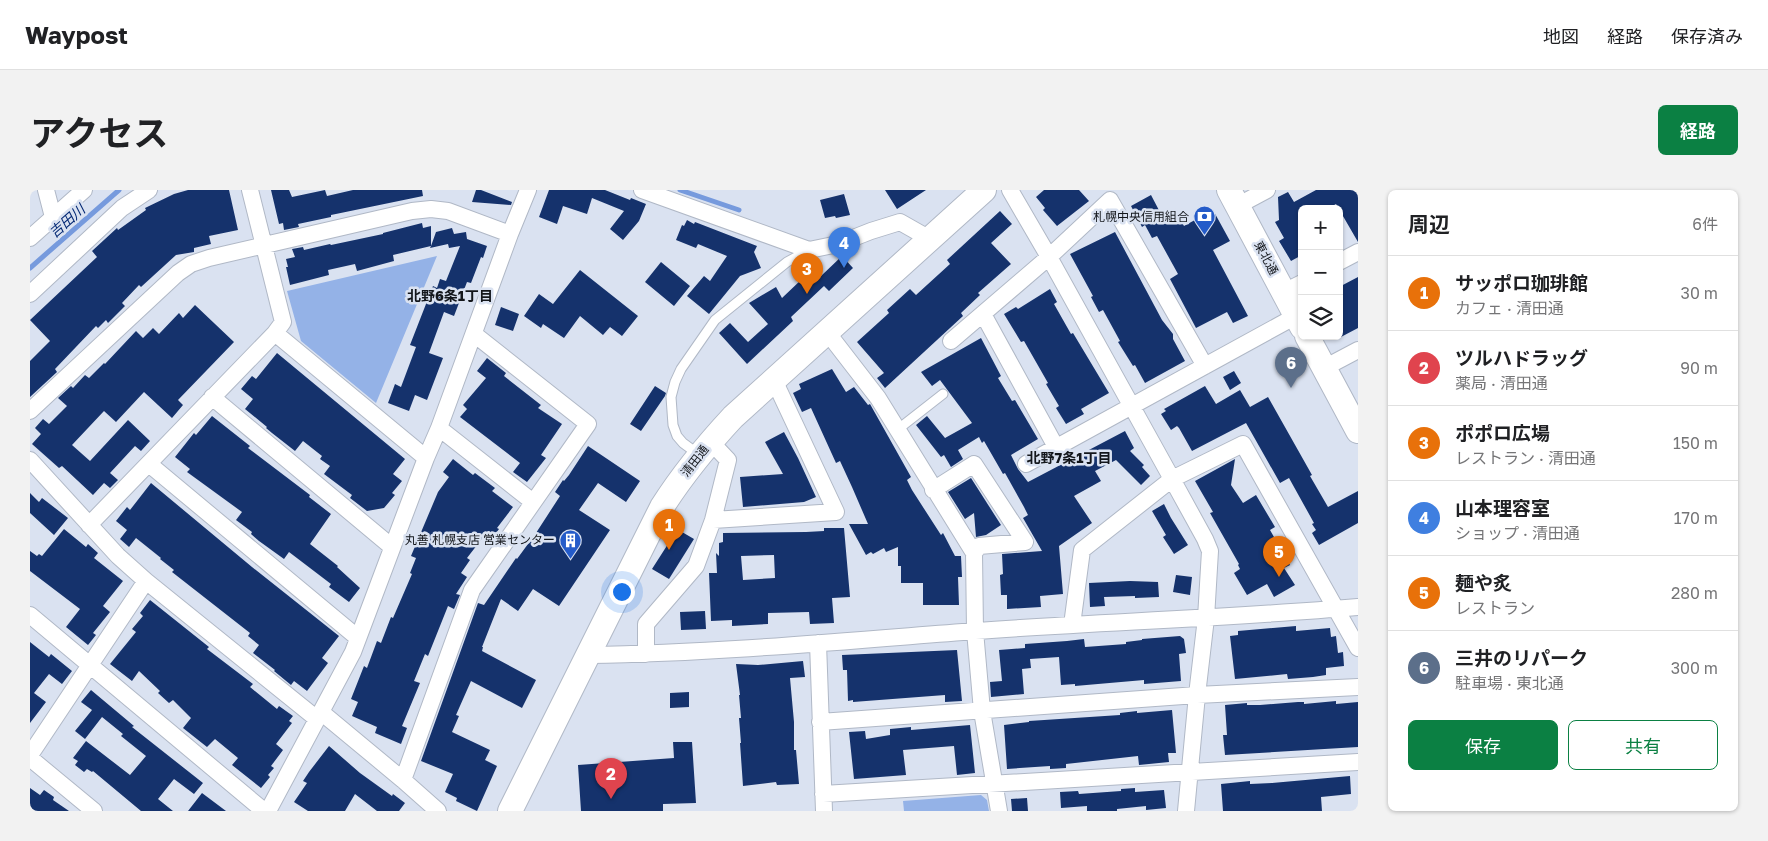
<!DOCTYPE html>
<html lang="ja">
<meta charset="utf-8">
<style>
:root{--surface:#fff;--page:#f2f2f2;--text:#202124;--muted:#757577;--line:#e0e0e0;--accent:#0b8043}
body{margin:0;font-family:"Golos Text","Noto Sans JP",sans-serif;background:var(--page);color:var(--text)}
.controls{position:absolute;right:15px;top:15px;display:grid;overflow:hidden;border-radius:8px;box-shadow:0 1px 4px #0004}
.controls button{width:45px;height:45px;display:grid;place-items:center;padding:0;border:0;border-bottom:1px solid var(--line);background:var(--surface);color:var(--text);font:25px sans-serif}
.you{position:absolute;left:591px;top:401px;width:18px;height:18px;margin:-12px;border:4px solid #fff;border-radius:50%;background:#1a73e8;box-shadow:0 0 0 8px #1a73e833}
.badge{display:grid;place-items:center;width:32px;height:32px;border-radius:50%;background:var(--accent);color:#fff;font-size:16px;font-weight:700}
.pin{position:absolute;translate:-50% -41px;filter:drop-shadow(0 1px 2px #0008)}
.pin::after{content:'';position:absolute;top:26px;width:18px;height:15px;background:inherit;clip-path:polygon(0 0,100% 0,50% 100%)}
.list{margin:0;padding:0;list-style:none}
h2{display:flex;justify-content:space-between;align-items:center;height:65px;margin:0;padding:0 20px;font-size:21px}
h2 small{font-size:16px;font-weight:400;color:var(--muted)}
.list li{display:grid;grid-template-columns:32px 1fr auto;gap:15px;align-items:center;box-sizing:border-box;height:75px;padding:0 20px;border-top:1px solid var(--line)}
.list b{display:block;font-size:19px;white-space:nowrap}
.list p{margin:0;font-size:16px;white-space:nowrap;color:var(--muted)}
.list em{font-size:16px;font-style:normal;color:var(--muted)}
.actions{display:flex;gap:10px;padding:15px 20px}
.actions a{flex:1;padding:11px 0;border:1px solid var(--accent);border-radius:8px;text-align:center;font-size:18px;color:var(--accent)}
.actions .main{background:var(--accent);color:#fff}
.icon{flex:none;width:28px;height:28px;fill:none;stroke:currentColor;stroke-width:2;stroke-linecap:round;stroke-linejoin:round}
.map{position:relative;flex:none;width:1328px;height:621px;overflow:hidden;border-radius:8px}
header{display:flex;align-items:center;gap:30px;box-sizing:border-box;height:70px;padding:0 25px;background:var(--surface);border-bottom:1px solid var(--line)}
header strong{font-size:24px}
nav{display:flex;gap:28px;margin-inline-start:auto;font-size:18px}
.intro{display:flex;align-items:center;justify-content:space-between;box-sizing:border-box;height:120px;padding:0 30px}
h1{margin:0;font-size:35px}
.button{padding:12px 22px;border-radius:8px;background:var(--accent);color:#fff;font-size:18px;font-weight:700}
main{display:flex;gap:30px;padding:0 30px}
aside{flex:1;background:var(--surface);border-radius:8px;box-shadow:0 1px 4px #0004}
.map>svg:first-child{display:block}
.green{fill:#94b2e7}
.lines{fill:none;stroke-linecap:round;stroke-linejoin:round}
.stream{stroke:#769add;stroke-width:5}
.building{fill:#15326c;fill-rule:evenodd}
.lane-casing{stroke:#b0b8c6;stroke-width:11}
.street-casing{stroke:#b0b8c6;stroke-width:18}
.secondary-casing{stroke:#b0b8c6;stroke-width:26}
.lane{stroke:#fff;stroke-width:9}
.street{stroke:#fff;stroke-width:16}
.secondary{stroke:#fff;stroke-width:24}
.labels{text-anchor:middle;stroke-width:5;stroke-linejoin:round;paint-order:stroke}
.poi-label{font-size:12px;fill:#13161b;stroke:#dae2f1;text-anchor:end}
.street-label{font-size:12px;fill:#13161b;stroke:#dae2f1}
.water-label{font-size:14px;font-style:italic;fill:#032874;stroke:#dae2f1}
.neighbourhood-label{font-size:14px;font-weight:bold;fill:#13161b;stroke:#dae2f1}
</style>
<header>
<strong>Waypost</strong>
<nav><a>地図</a><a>経路</a><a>保存済み</a></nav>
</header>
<div class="intro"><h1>アクセス</h1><a class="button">経路</a></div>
<main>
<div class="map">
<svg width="1328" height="621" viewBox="0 0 1328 621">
<rect width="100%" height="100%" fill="#dae2f1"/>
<path class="green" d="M407 66 346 213 271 151 257 101Z
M951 605 957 610 959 621H874L873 611Z"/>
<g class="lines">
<path class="stream" d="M650 0 709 20
M0 78 89 0"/>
</g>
<path class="building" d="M158 0H199L208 40 179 46 181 54 164 58V62L146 65 111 97 109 95 92 113 95 116 78 133 76 130 68 138 66 136 25 179 27 182 0 207V171L20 151 0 130 67 67 62 61 87 38 88 40 116 20 115 18 144 4Z
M241 0H259L262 7 295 0 297 6 323 0H392L393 6 301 25V27L268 34 269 37 254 40 253 33 249 34Z
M446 0H451L482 12 481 15 442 12Z
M519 0H575L600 10 601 8 616 14 609 31 593 50 580 39 594 21 562 8 557 24 533 16 527 34 509 27Z
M855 0H896L867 19Z
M1014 0H1049L1059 11 1027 36 1013 20 1015 18 1006 7Z
M1286 0H1328V52L1306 14 1297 19H1272V65L1261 71 1249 51 1254 48 1245 32 1249 30 1248 7 1258 2 1264 12Z
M814 4 820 25 806 28 805 26 795 28 790 10Z
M1121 5 1132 26 1145 20 1154 36 1183 20 1200 51 1183 60 1218 126 1203 133 1197 122 1166 138 1140 89 1148 84 1127 46 1122 48 1115 35 1112 37 1101 16Z
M970 21 982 34 961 53 981 74 948 103 950 105 931 123 933 126 855 198 847 188 854 183 827 152 859 123 857 120 880 99 886 105 920 74 917 70Z
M657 30 664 34 665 32 727 56 724 62 731 78 710 86 679 124 657 106 674 86 680 91 697 66 668 54 666 58 646 50 652 35 654 36Z
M392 33 393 38 401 36V56L406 42 422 38 424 44 436 42 437 49 457 56 453 68 451 67 441 93 437 92 424 126 414 122 399 163 413 168 397 210 385 205 379 221 358 213 365 194 371 197 386 157 380 155 403 96 407 98 410 89 416 91 430 56 419 58 418 54 400 58 401 56 363 65 364 71 327 81 325 74 298 80 299 85 260 95 256 77H258L256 69 265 67 262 59 273 57 274 60 300 54 301 55 353 44V43Z
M1085 42 1132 130 1143 144V149L1155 171 1115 193 1105 175 1103 176 1088 152 1090 151 1073 120 1069 122 1061 107 1063 106 1040 64Z
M812 66 823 78 799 101 794 96 761 127 763 131 717 174 689 143 700 133 718 152 738 134 719 113 746 97 752 108 772 89 768 85 783 76 791 86Z
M631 72 660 96 644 116 615 92Z
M550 80 608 126 592 146 580 137 573 145 550 126 534 148 513 134 511 138 494 126 509 104 523 114Z
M1328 87V138L1309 148V97Z
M1020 99 1027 112 1024 114 1041 144 1043 143 1079 203 1051 219 1054 224 1036 234 1026 218 1029 216 1016 194 1018 193 994 151 991 152 974 124 986 117 988 119Z
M165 115 204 152 148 210 153 215 142 228 114 202 86 232 74 221 42 255 60 271 98 230 120 251 111 261 105 256 80 283 88 290 80 298 74 293 63 305 32 276 29 278 2 254 11 244 5 238 13 229 19 234 37 216 28 208 41 196 43 198 55 185 59 188 74 173 75 174 106 141 113 148 123 138 129 144 149 123 153 128Z
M471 117 489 124 483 141 465 135Z
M951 148 971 186 968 188 982 211 985 210 1008 249 981 265 988 279 998 292 1095 241 1104 258 1100 261 1114 275 1112 277 1120 286 1111 295 1086 270 1065 281 1071 291 1044 306 1062 333 1029 356 1033 404 1010 406 1011 417 977 419V405H971L970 385 973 384 972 364 1012 361 993 328 998 325 994 317 975 283 973 284 954 251 952 253 949 247 928 260 933 269 921 277 914 265 911 267 886 235 897 226 915 248 942 233 910 190 902 196 891 182Z
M247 163 375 269 363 284 372 291 362 303 365 305 354 318 337 321 320 308 322 305 294 284 300 276 290 269 292 266 273 251 265 261 242 243 236 238 237 237 215 219 223 209 211 199 222 186 226 189Z
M457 168 476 183 474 186 511 215 508 218 532 234 511 265 516 268 497 292 483 282 490 273 430 227 437 219 433 215 456 188 447 181Z
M802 179 816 202 824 197 838 215 840 214 881 287 877 290 882 300 911 345 913 343 925 366H931L932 387H928L929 415H893V393H871V376H868V357L856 362 854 358 843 364 841 362 836 365 819 334H838L822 297 810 271 806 273 781 218 772 222 763 203 771 199 769 194Z
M1204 181 1211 193 1200 200 1193 187Z
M625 196 636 203 635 206 611 241 600 234Z
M1175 196 1186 214 1210 200 1220 217 1238 207 1282 285 1280 286 1298 317 1328 301V333L1289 355 1282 343 1286 340 1282 334 1284 333 1259 288 1250 293 1216 233 1162 261 1149 238 1147 236 1141 240 1131 224 1136 221 1134 219Z
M182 226 220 256 218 258 280 305 279 307 301 324 280 354 308 376 307 377 330 398 319 412 299 397 301 394 259 362 254 369 229 351 221 344 222 342 206 330 212 322 157 282 160 279 145 267 164 243 166 245Z
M754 242 768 268 786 307 774 312 713 317 710 287 753 284 735 252Z
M558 256 610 291 596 312 568 293 549 320 580 340 529 416 503 399 488 421 471 409 452 457H453L452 461 506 490 492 518 441 491 426 525 429 526 422 542 460 560 455 570 467 576 447 621 426 611 427 608 415 602 423 584 391 571 448 413 454 415 486 368 487 369 506 343 530 306 525 302 533 290 534 291 539 285Z
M423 269 443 285 445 283 465 298 462 301 483 317 467 338 469 339 461 350 454 346 437 368 440 370 431 383 437 387 426 404 430 405 424 419 418 416 398 466 395 464 384 491 390 493 372 536 377 538 371 554 345 543 347 537 322 526 328 512 321 509 334 476 337 478 347 451 351 453 361 427 363 428 382 384 380 383 386 368 381 366 408 302 419 287 413 282Z
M1205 269 1201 295 1213 313 1226 305 1245 337 1240 340 1260 375 1254 378 1265 395 1244 407 1237 394 1217 405 1204 383 1210 379 1208 375 1209 374 1180 323 1183 322 1165 291Z
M941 288 971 335 956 345 946 347 944 323 935 329 918 302Z
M121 293 222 377 309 446 292 468 298 473 277 501 264 491 261 495 244 481 245 480 223 463 229 455 218 446 220 443 142 382 144 380 130 369 131 368 106 348 99 357 90 349 97 340 86 331 97 317 100 320Z
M0 303 9 312 12 308 38 328 24 345 0 323Z
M1134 314 1141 328 1158 355 1144 364 1133 347 1136 345 1122 321Z
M794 338H814L820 407 802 408 804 433 780 434 779 422 738 423V434L702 436V430L681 431 679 383H687L686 363 689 366V353L693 352V343L776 342 794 341ZM744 365 745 388 713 390 711 366Z
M34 339 56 357 58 354 68 363 64 368 93 391 73 416 80 422 63 443 66 445 58 455 36 437 50 419 0 381V361L7 366 9 364 12 366Z
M641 342H652L664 349 639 389 622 379 638 354 635 352Z
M1146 385 1162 387 1160 405 1143 402Z
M1100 391 1128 392 1129 407 1105 408V406L1074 407 1075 416 1060 417 1059 393Z
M120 410 179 457 177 459 223 494 220 497 247 519 249 516 263 526 259 531 262 533 246 554 253 560 241 576 244 578 238 585 240 587 231 598 202 575 208 568 185 549 177 557 153 538 161 528 143 510 139 513 128 503 130 501 109 481 102 491 80 474 106 442 102 439 113 426 110 423Z
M675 421 676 439 651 440 650 422Z
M1266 436V441L1300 438 1301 447 1306 446 1308 463 1313 462 1314 476 1296 478V485L1283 487 1258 489 1257 484 1205 489 1200 446 1208 445V441Z
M1150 446 1154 449 1156 463 1149 464 1151 491 1114 494V490L1045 496V494L1031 495 1029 467 1000 469 1001 478 992 479 994 504 961 507 960 492 972 491 969 460 995 458V454L1037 451 1054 449 1055 457 1096 454V452L1112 450V449Z
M0 452 19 467 21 464 42 481 32 494 19 484 4 503 16 512 0 533Z
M927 460 932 511 915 512V505L823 512V510L818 511 817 480H813L812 465Z
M773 471 775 487 760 488 764 532V560H766L769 594 747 595 746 592 713 596 710 553H711L709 528H711L709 505H710L706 474 728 475Z
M61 500 104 536 102 537 173 593 164 604 144 589 128 609 143 621H111L63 581 62 582 57 579 54 582 45 575 48 571 43 568 56 551 100 585 116 566 91 546 93 544 72 527 55 549 45 541 62 520 51 512Z
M659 502V517L640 518V503Z
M1306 511V514L1328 512V557L1195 565 1193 545H1197L1195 515 1217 513V515H1230L1268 512H1274V514Z
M1142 520 1146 563H1138L1139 572 1109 575 1108 566 1036 574V578L1020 579V576L977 579 974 535 999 532V531L1090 525V523L1107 521V523Z
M940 535 945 583 927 585 924 556 873 560 876 585 824 589 819 542 835 541 836 549 860 545V539L881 537V540Z
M643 552H662L666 613 633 614V621H551L548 575 644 568Z
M299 556 330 583 362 606 363 604 375 613 369 621H347L325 604 315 621H278L264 612 277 593 273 591 279 582Z
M1320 586 1321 604 1291 607 1292 621H1193L1191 594 1220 591V594L1242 593Z
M0 598 10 605 14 600 24 607 23 610 39 621H5L0 618Z
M1105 598V602L1134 600 1136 618 1116 620V616L1087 619V621H1057V616L1031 618 1030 602 1048 601 1049 604 1091 601V599Z
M172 603 196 621H158Z
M997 608 998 621H982L981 609Z"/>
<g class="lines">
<defs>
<path id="lane" d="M867 240 913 204
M668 264 653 253 647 246 643 235 641 207 645 192 651 179 685 130 757 72 779 60"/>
<path id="street" d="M16 0 23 27
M220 0 253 132 245 143 396 268
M612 0 779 60 808 54 841 41 870 32 900 49
M980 0 1019 67 1142 289 1175 349 1180 361 1176 428 1167 505 1156 621
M1207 16 1237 0
M0 48 54 0
M1309 72 1328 62
M1254 102 1272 93
M0 104 92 18 119 0
M953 124 1026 257
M797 142 848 208 944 363 945 441 952 521 969 621
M921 151 1019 67 1080 10 1175 176
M1294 178 1328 160
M182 207 362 357
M0 221 148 83 161 74 179 68 382 21 401 19 418 21 480 44
M409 238 503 312
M0 270 88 366 116 391 287 529
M119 274 328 448
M996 274 1266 126
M903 300 944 274 995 352 949 356 944 363
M683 330 806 322 744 190
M59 335 245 143
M0 425 234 621
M1042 435 1052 360 1142 289 1213 254 1328 458
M788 453 794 621
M616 464V434L666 376 683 330 698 270 680 251
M558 465C688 463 816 451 945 441 1073 432 1201 428 1328 417
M291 522 373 590 408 621
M790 532 1167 505 1328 497
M0 565 116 391
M0 568 64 621
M373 590 442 400 558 234 444 144
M793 604 1328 572
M238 621 323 462 396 268 409 238 480 44 498 0"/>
<path id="secondary" d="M1199 0 1272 137
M1277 146 1328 241
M480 621 632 317C653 284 677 255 703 227L954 0"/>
</defs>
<use href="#lane" class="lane-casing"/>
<use href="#street" class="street-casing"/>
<use href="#secondary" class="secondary-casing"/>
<use href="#lane" class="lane"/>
<use href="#street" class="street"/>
<use href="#secondary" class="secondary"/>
</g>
<defs>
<symbol id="bank-pin" viewBox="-11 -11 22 30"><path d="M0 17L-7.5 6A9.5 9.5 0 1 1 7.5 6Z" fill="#245bc9" stroke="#dae2f1"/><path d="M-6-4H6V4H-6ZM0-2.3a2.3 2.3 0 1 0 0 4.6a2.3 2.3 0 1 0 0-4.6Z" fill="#fff"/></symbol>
<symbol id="building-pin" viewBox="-11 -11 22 30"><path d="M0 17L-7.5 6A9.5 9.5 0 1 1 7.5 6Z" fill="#245bc9" stroke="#dae2f1"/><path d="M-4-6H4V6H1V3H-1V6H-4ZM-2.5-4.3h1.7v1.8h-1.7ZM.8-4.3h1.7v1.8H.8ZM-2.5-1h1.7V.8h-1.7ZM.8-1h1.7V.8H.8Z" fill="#fff"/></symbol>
</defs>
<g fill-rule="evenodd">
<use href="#bank-pin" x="1162" y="14" width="25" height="34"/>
<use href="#building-pin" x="528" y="338" width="25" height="34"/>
</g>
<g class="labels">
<g class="poi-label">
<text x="1159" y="31">札幌中央信用組合</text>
<text x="525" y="354">丸善 札幌支店 営業センター</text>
</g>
<g class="street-label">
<text transform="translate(1236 68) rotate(62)" y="4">東北通</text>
<text transform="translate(665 271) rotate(-52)" y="4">清田通</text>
</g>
<g class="water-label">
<text transform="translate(37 31) rotate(-41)" y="5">吉田川</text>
</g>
<g class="neighbourhood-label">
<text x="420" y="111">北野6条1丁目</text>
<text x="1039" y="273">北野7条1丁目</text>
</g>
</g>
</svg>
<div class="controls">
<button>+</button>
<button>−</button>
<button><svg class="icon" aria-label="layers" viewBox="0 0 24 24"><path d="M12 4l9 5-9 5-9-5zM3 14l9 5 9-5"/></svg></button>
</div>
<div class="you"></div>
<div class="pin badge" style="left:639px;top:360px;background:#e8710a">1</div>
<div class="pin badge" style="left:581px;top:609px;background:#e0444e">2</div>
<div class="pin badge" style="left:777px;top:104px;background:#e8710a">3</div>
<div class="pin badge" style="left:814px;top:78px;background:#3f7fe0">4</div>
<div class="pin badge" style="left:1249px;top:387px;background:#e8710a">5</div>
<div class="pin badge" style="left:1261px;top:198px;background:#5c6f8a">6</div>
</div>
<aside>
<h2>周辺<small>6件</small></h2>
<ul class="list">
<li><span class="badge" style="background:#e8710a">1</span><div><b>サッポロ珈琲館</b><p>カフェ · 清田通</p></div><em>30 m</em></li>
<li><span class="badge" style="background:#e0444e">2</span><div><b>ツルハドラッグ</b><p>薬局 · 清田通</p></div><em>90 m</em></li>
<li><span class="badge" style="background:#e8710a">3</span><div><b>ポポロ広場</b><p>レストラン · 清田通</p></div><em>150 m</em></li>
<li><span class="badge" style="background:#3f7fe0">4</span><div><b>山本理容室</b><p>ショップ · 清田通</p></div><em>170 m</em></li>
<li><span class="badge" style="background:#e8710a">5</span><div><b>麺や炙</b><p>レストラン</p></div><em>280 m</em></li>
<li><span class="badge" style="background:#5c6f8a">6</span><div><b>三井のリパーク</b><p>駐車場 · 東北通</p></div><em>300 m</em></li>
</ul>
<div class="actions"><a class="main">保存</a><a>共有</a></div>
</aside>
</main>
